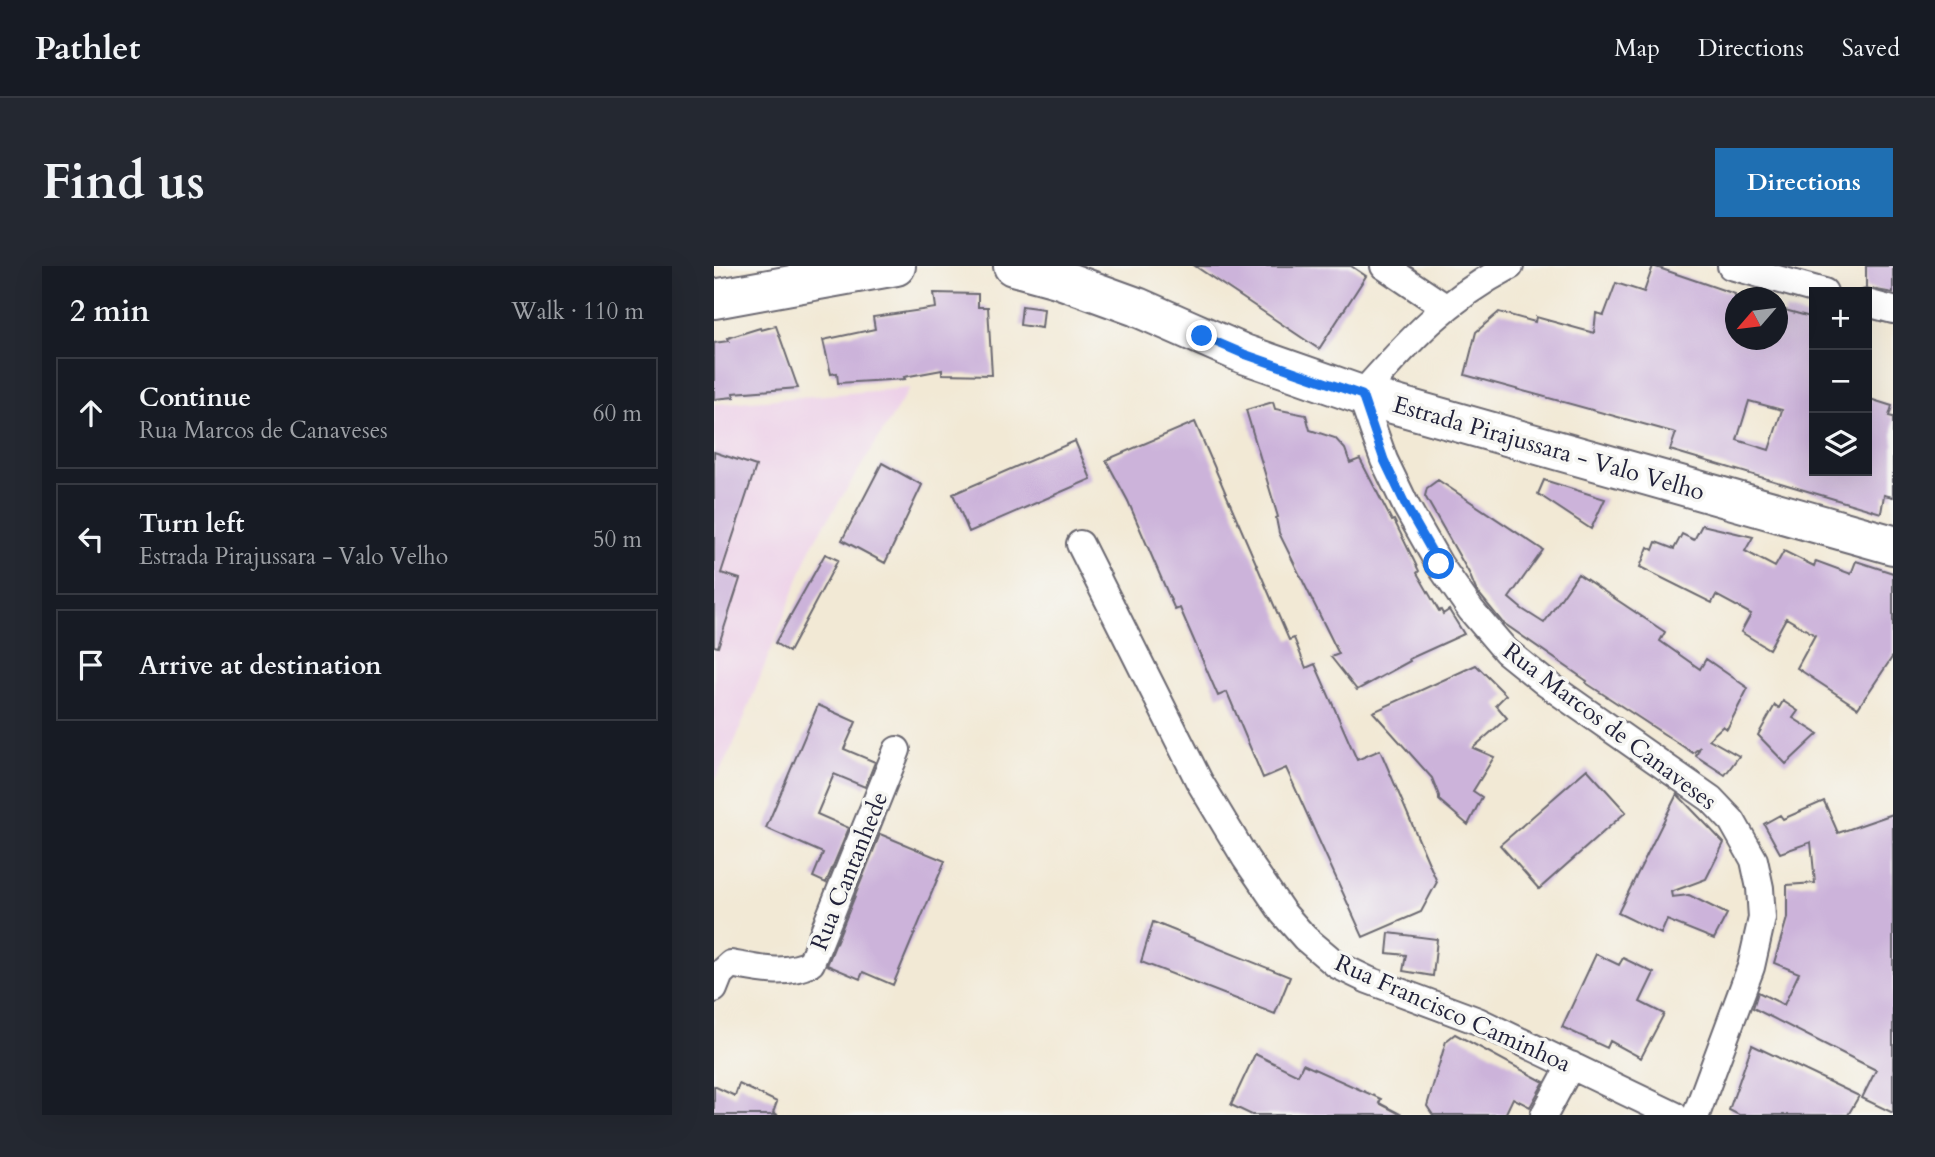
<!DOCTYPE html>
<meta charset="utf-8">
<style>
:root{--surface:#171b24;--page:#242831;--text:#f1f3f6;--muted:#9ea1a6;--line:#363941;--accent:#1f6fb2}
body{margin:0;font-family:Cardo,serif;background:var(--page);color:var(--text)}
.controls{position:absolute;right:21px;top:21px;display:grid;overflow:hidden;border-radius:0px;box-shadow:0 7px 28px #0002}
.controls button{width:63px;height:63px;display:grid;place-items:center;padding:0;border:0;border-bottom:2px solid var(--line);background:var(--surface);color:var(--text);font:35px sans-serif}
.compass{position:absolute;left:1011px;top:21px;width:63px;height:63px;border-radius:50%;background:var(--surface);box-shadow:0 7px 28px #0002;rotate:242deg}
.stop{position:absolute;width:21px;height:21px;margin:-16px;border:5px solid #1a73e8;border-radius:50%;background:#fff}
.stop.end{background:#1a73e8;border-color:#fff;box-shadow:0 2px 7px #0008}
.list{margin:0;padding:0;list-style:none}
h2{display:flex;justify-content:space-between;align-items:center;height:91px;margin:0;padding:0 28px;font-size:30px}
h2 small{font-size:23px;font-weight:400;color:var(--muted)}
.list li{display:grid;grid-template-columns:46px 1fr auto;gap:21px;align-items:center;box-sizing:border-box;height:112px;margin:0 14px 14px;padding:0 14px;border:2px solid var(--line);border-radius:0px}
.list b{display:block;font-size:26px;white-space:nowrap}
.list p{margin:0;font-size:23px;white-space:nowrap;color:var(--muted)}
.list em{font-size:23px;font-style:normal;color:var(--muted)}
.icon{flex:none;width:38px;height:38px;fill:none;stroke:currentColor;stroke-width:2;stroke-linecap:round;stroke-linejoin:round}
.map{position:relative;flex:none;width:1179px;height:849px;overflow:hidden;border-radius:0px}
header{display:flex;align-items:center;gap:42px;box-sizing:border-box;height:98px;padding:0 35px;background:var(--surface);border-bottom:2px solid var(--line)}
header strong{font-size:33px}
nav{display:flex;gap:38px;margin-inline-start:auto;font-size:24px}
.intro{display:flex;align-items:center;justify-content:space-between;box-sizing:border-box;height:168px;padding:0 42px}
h1{margin:0;font-size:49px}
.button{padding:18px 32px;border-radius:0px;background:var(--accent);color:#fff;font-size:24px;font-weight:700}
main{display:flex;gap:42px;padding:0 42px}
aside{flex:1;background:var(--surface);border-radius:0px;box-shadow:0 7px 28px #0002}
.map>svg:first-child{display:block}
.built{fill:#edd0e8}
.building{fill:#ccb3da;fill-rule:evenodd}
.lines{fill:none;stroke-linecap:round;stroke-linejoin:round}
.street-casing{stroke:#6b6871;stroke-width:30}
.primary-casing{stroke:#6b6871;stroke-width:42}
.street{stroke:#fff;stroke-width:26}
.primary{stroke:#fff;stroke-width:38}
.route{stroke:#1a73e8;stroke-width:9}
.labels{text-anchor:middle;stroke-width:7;stroke-linejoin:round;paint-order:stroke}
.street-label{font-size:24px;fill:#22223b;stroke:#f6f6f2}
</style>
<header>
<strong>Pathlet</strong>
<nav><a>Map</a><a>Directions</a><a>Saved</a></nav>
</header>
<div class="intro"><h1>Find us</h1><a class="button">Directions</a></div>
<main>
<aside>
<h2>2 min<small>Walk · 110 m</small></h2>
<ul class="list">
<li><svg class="icon" aria-label="ahead" viewBox="0 0 24 24"><path d="M12 20V5M6 11l6-6 6 6"/></svg><div><b>Continue</b><p>Rua Marcos de Canaveses</p></div><em>60 m</em></li>
<li><svg class="icon" aria-label="left" viewBox="0 0 24 24"><path d="M17 20v-9H6M10 6l-5 5 5 5"/></svg><div><b>Turn left</b><p>Estrada Pirajussara - Valo Velho</p></div><em>50 m</em></li>
<li><svg class="icon" aria-label="arrive" viewBox="0 0 24 24"><path d="M6 21V4h12l-3 4 3 4H6"/></svg><div><b>Arrive at destination</b></div></li>
</ul>
</aside>
<div class="map">
<svg width="1179" height="849" viewBox="0 0 1179 849">
<rect width="100%" height="100%" fill="#f6f6f2"/>
<filter id="ink" filterUnits="userSpaceOnUse"><feTurbulence type="fractalNoise" baseFrequency=".0143" numOctaves="2"/><feDisplacementMap in="SourceGraphic" scale="14" xChannelSelector="R" yChannelSelector="G"/><feConvolveMatrix kernelMatrix="1 2 1 2 8 2 1 2 1" color-interpolation-filters="sRGB"/></filter>
<filter id="wash" filterUnits="userSpaceOnUse"><feTurbulence type="fractalNoise" baseFrequency=".00686" numOctaves="4" result="noise"/><feDisplacementMap in="SourceGraphic" scale="28" xChannelSelector="R" yChannelSelector="G"/><feGaussianBlur stdDeviation="1.57" result="paint"/><feColorMatrix in="noise" values="0 0 0 0 0 0 0 0 0 0 0 0 0 0 0 0 0 1.4 0 .05"/><feComposite in="paint" operator="in"/></filter>
<g filter="url(#wash)">
<rect width="100%" height="100%" fill="#f2e9d5"/>
<path class="built" d="M196 122 98 279 20 478 0 516V138Z"/>
<g id="blocks">
<path class="building" d="M481 0H637L652 10 605 83Z
M939 0 1021 28V74H1063L1071 44 1100 52V205H1153V132L1178 140 1175 150 1179 151V231L1170 229 1167 247 956 184 962 167 751 109 762 66 785 46 821 56 822 51 880 67 882 47 890 49 902 17 930 26ZM1035 135 1068 144 1055 184 1023 174Z
M1152 0H1179V27L1152 22Z
M220 27 264 28V41H274L278 109 228 108V104L190 111 191 113 124 117 123 107 117 108 109 74 161 63 159 51 222 42Z
M308 40 330 43 328 62 306 59Z
M62 60 84 122 19 127 20 131 0 133V77L15 75 14 72 46 62 47 64Z
M559 136 561 143 592 149 596 164 621 172 631 183 636 197 646 193 678 255 680 254 705 305 703 307 725 345 727 344 729 348 735 344 750 368 695 393 696 395 643 424 617 391 625 388 565 267 562 252 564 251 532 144Z
M481 156 575 374 580 372 592 402 601 398 643 494 666 484 723 616 707 646 649 671 572 502 549 512 513 426 504 430 466 342 461 344 414 235 392 194Z
M361 175 377 213 255 266 239 228Z
M0 186 42 200 7 307 26 313 4 381 0 380Z
M168 197 208 219 171 297 128 274Z
M724 214 829 284 795 332 808 343 830 357 864 308 951 366 946 375 986 403 992 393 1034 422 1013 463 1009 460 995 473 1025 490 1011 509 982 490 986 481 979 487 872 417 873 415 788 356 762 324 755 307 711 230 713 222Z
M830 214 891 233 877 263 824 228Z
M988 259 1039 271 1031 285 1061 301 1070 285 1100 300 1102 295 1137 308 1142 295 1179 307V390L1144 442 1083 402 1101 369 1072 352 1055 383 1027 366 1037 348 1002 329 998 337 926 301 934 281 939 284 942 276 960 283 968 268 980 274Z
M111 288 124 294 75 386 61 377Z
M762 399 792 429 782 439 793 452 759 482 780 491 759 525 768 531 754 559 725 534V530L718 512 659 446Z
M1069 435 1084 445 1079 452 1104 468 1072 498 1044 469 1061 439 1065 442Z
M104 439 142 456 130 483 161 496 151 521 120 508 103 548 135 562 112 617 99 611 109 587 52 562Z
M873 503 912 546 825 623 786 579Z
M963 528 1010 577 992 613 957 626 958 631 975 629 1013 648 1000 673 953 654 947 668 904 647Z
M1110 535 1124 567 1179 548V847L1148 832 1162 804 1039 742 1044 726 1070 739 1085 707 1060 697 1073 652V619L1101 617 1097 576 1066 587 1050 558 1066 549 1069 553Z
M166 568 231 595 179 719 149 706 146 713 113 699Z
M439 656 576 711 561 748 427 696Z
M675 667 723 673 719 710 689 705 692 689 673 687Z
M882 688 905 699 909 692 940 707 926 736 950 748 927 792 896 775 893 782 848 761Z
M741 768 830 816 816 841 799 832 791 849H719L713 840 732 775Z
M1038 779 1145 830 1134 849H1025L1015 844Z
M541 788 584 809 589 798 667 833 665 837 688 849H538L517 839Z
M25 818 63 836 59 847 64 849H0V820L21 830Z"/>
</g>
</g>
<g filter="url(#ink)">
<use href="#blocks" fill-opacity="0" stroke="#6b6871" stroke-width="2"/>
<g class="lines">
<defs>
<path id="street" d="M670 0 731 41
M796 0C731 34 695 75 647 129L670 194 692 240 725 298 757 344 792 385 833 418 997 533 1018 555 1040 594 1046 622 1048 652 1037 701 982 849
M1017 0 1110 26
M1153 37 1179 44
M366 278 485 515 532 593 569 647 591 672 623 699 654 714 764 755 960 849
M0 723 6 708 17 698C45 703 71 710 97 697L183 484
M830 849 857 799"/>
<path id="primary" d="M299 0 343 12 423 41 530 88 647 129 1179 279
M0 33 182 0"/>
</defs>
<use href="#street" class="street-casing"/>
<use href="#primary" class="primary-casing"/>
<use href="#street" class="street"/>
<use href="#primary" class="primary"/>
</g>
</g>
<g class="lines" filter="url(#ink)">
<path class="route" d="M488 70 530 88 648 129 670 194 692 240 725 298"/>
</g>
<g class="labels">
<g class="street-label">
<text transform="translate(835 182) rotate(16)" y="8">Estrada Pirajussara - Valo Velho</text>
<text transform="translate(896 460) rotate(37)" y="8">Rua Marcos de Canaveses</text>
<text transform="translate(135 605) rotate(-68)" y="8">Rua Cantanhede</text>
<text transform="translate(739 747) rotate(24)" y="8">Rua Francisco Caminhoa</text>
</g>
</g>
</svg>
<div class="controls">
<button>+</button>
<button>−</button>
<button><svg class="icon" aria-label="layers" viewBox="0 0 24 24"><path d="M12 4l9 5-9 5-9-5zM3 14l9 5 9-5"/></svg></button>
</div>
<svg class="compass" viewBox="-18 -18 36 36"><path d="M0-13l5 13h-10z" fill="#e53935"/><path d="M0 13l5-13h-10z" fill="#9ea1a6"/></svg>
<div class="stop" style="left:725px;top:298px"></div>
<div class="stop end" style="left:488px;top:70px"></div>
</div>
</main>
